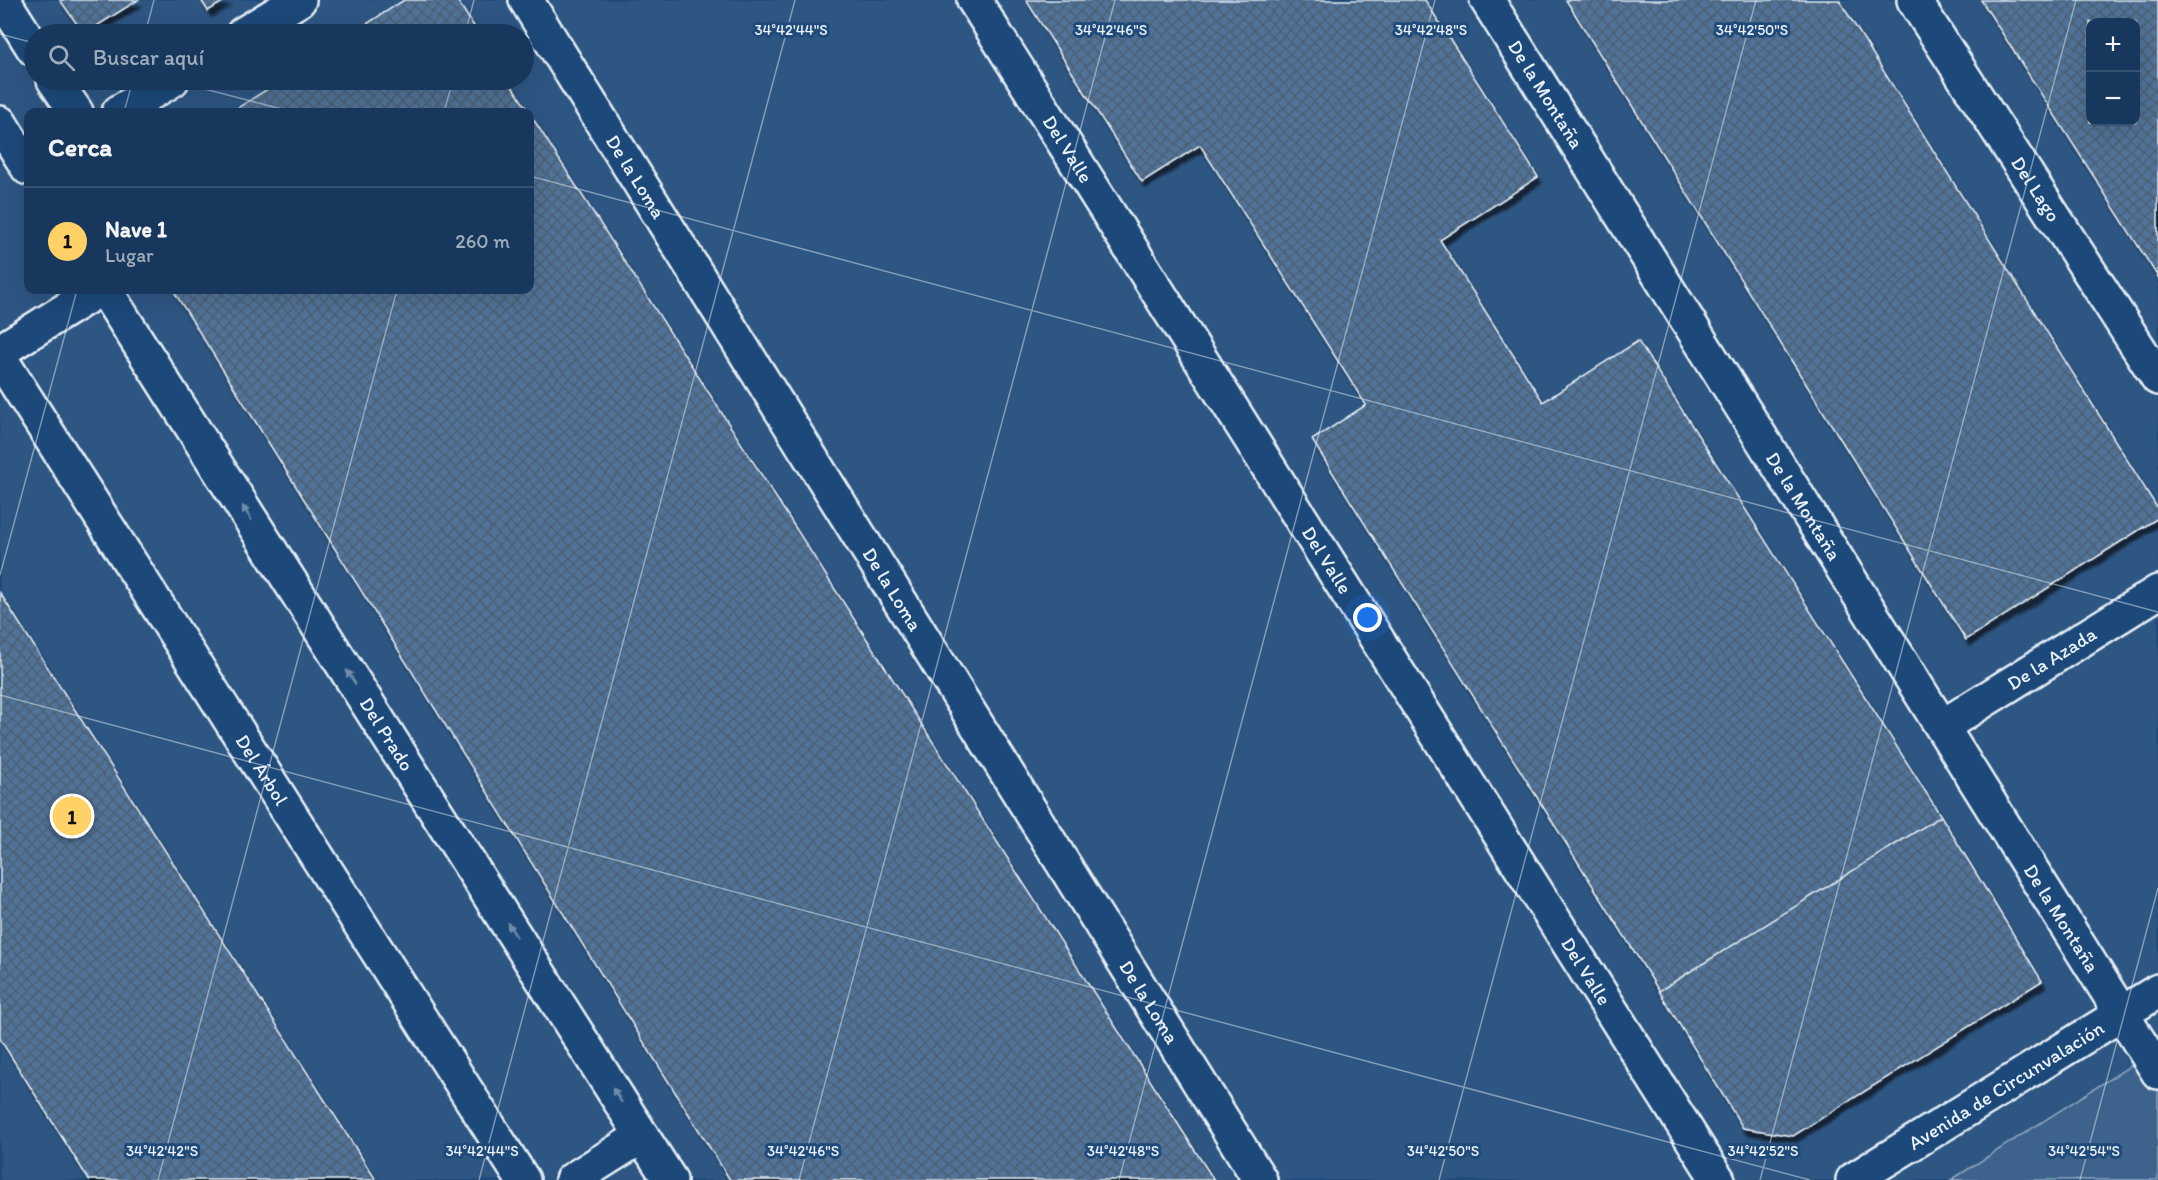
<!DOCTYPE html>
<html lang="es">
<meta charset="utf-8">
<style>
:root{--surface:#17385c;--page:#203f62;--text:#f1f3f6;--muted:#9eacbb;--line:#365272;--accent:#ffd166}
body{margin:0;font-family:Itim,sans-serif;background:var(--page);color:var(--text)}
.controls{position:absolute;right:18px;top:18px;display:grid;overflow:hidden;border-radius:12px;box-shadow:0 6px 24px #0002}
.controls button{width:54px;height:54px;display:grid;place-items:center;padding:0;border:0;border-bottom:2px solid var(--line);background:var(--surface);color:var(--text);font:30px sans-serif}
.you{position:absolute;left:1368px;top:618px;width:21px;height:21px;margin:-15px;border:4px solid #fff;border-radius:50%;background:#1a73e8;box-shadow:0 0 0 9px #1a73e833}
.badge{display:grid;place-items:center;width:39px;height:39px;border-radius:50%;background:var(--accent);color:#111;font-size:20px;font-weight:700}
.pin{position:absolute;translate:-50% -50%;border:3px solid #fff;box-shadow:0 2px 6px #0006}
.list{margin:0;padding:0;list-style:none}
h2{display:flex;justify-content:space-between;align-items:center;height:78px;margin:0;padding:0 24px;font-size:26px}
h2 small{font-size:20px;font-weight:400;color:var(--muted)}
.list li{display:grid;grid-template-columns:39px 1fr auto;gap:18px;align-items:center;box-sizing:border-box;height:108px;padding:0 24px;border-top:2px solid var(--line)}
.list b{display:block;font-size:22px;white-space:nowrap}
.list p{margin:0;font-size:20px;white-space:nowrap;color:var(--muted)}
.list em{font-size:20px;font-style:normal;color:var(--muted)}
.icon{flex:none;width:33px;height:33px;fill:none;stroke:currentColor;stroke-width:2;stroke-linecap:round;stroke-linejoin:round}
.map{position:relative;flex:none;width:2158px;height:1180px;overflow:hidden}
.search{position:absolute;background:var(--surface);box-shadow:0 6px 24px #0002;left:24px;top:24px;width:510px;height:66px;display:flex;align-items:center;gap:15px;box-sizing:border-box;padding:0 21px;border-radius:33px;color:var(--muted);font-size:22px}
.panel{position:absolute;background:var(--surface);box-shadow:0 6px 24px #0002;left:24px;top:108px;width:510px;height:186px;border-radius:12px}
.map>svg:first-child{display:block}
.built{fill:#2e5683;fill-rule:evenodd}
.grass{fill:#3c628c;stroke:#92aac2;stroke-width:1.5}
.building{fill:url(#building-cross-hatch);stroke:#e8f1f8;stroke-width:1.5;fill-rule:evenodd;filter:url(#shadow)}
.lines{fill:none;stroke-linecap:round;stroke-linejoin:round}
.minor-casing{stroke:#e8f1f8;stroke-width:38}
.minor{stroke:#1f4a7a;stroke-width:33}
.oneway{fill:#6f8dac}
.ticks{fill:none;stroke:#e8f1f8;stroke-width:1.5;stroke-opacity:0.45}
.labels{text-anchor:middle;stroke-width:6;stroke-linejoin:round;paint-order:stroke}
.street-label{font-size:20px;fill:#e8f1f8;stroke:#1f4a7a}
.ticks-label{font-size:15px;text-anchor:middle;fill:#e8f1f8;stroke:#1f4a7a;stroke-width:6;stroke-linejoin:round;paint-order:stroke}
</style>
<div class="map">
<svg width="2158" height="1180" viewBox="0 0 2158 1180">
<defs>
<pattern id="building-cross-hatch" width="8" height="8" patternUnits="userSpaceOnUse" patternTransform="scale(1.5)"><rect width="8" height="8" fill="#517399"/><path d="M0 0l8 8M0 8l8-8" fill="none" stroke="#4c5e72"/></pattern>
<filter id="shadow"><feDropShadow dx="3.5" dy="6" stdDeviation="1.5" flood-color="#0009"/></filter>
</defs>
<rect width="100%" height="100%" fill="#1f4a7a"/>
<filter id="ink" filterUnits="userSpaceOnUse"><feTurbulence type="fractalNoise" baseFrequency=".0167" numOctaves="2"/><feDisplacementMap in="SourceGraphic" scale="12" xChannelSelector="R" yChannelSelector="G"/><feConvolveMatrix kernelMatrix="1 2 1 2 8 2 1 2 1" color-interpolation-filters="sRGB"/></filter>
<g filter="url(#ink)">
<path class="built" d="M0 0H2158V1180H0ZM2090 22H2136V122H2090ZM34 34H524V80H34ZM28 112H530V290H28Z"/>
<path class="grass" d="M2158 1048V1180H1951Z"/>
<path class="building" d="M60 0H138L84 34Z
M201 0H226L208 11Z
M404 0H457L479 34H351Z
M1026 0H1425L1538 177 1440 240 1543 402 1638 341 1941 816 1659 991 1312 440 1366 405 1200 145 1142 182Z
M1566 0H1839L2158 509V518L1966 640Z
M1981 0H2158V277ZM2090 22H2136V122H2090Z
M282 80H508L529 112H231Z
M530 114 1214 1180H730L173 290H530Z
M0 593 376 1180H89L0 1039Z
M1941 816 2042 981 1793 1136 1743 1128 1659 991Z"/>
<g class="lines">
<defs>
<g id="minor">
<path d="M3 0 34 49"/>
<path id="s1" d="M526 0 1260 1180"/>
<path id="s2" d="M974 0 1718 1180"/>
<path id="s3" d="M1487 0 2158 1072"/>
<path id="s4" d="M1914 0 2158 378"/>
<path d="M243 34 299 0"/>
<path d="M54 80 76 112"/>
<path d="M119 112 172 80"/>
<path d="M0 123 28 168"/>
<path id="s5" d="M105 290 670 1180"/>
<path d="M0 351 98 290"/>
<path id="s6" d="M0 358 523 1180"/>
<path id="s7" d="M1943 726 2158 592"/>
<path d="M572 1180 642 1136"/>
<path id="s8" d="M1853 1180 2158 991"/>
</g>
</defs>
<use href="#minor" class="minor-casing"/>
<use href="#minor" class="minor"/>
</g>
<defs><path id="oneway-solid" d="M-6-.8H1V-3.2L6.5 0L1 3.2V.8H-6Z" transform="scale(1.5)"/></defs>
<g class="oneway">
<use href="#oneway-solid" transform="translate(247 513) rotate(-122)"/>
<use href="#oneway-solid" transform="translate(351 677) rotate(-122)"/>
<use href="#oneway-solid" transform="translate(512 930) rotate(-122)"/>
<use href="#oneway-solid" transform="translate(617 1095) rotate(-122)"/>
</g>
</g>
<path class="ticks" d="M0 34 34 43M145 34 154 0M465 34 474 0M170 80 293 112M124 112 133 80M444 112 453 80M530 176 2158 612M0 575 77 290M0 695 1810 1180M158 1180 397 290M479 1180 795 0M799 1180 1115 0M1119 1180 1435 0M1439 1180 1756 0M1760 1180 2076 0M2080 1180 2158 888"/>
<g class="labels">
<g class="street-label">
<text dy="7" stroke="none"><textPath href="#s3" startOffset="111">De la Montaña</textPath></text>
<text dy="7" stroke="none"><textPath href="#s2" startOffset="176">Del Valle</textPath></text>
<text dy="7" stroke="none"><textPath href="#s1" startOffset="208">De la Loma</textPath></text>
<text dy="7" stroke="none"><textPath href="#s4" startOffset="225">Del Lago</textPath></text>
<text dy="7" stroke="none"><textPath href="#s3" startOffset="597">De la Montaña</textPath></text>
<text dy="7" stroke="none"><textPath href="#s2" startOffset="662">Del Valle</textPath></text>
<text dy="7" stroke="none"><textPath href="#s1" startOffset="694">De la Loma</textPath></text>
<text dy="7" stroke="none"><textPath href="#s7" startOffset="128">De la Azada</textPath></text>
<text dy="7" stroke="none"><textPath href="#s5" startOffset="526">Del Prado</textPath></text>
<text dy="7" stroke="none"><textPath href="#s6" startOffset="488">Del Árbol</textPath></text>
<text dy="7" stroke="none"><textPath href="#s3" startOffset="1083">De la Montaña</textPath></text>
<text dy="7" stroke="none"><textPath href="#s2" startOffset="1148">Del Valle</textPath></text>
<text dy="7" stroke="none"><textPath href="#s1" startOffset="1180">De la Loma</textPath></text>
<text dy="7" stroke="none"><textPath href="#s8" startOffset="180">Avenida de Circunvalación</textPath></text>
</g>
</g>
<g class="ticks-label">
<text x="791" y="35">34°42'44"S</text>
<text x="1111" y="35">34°42'46"S</text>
<text x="1431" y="35">34°42'48"S</text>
<text x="1752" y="35">34°42'50"S</text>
<text x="162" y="1156">34°42'42"S</text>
<text x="482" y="1156">34°42'44"S</text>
<text x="803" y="1156">34°42'46"S</text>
<text x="1123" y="1156">34°42'48"S</text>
<text x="1443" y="1156">34°42'50"S</text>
<text x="1763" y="1156">34°42'52"S</text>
<text x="2084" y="1156">34°42'54"S</text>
</g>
</svg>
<div class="controls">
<button>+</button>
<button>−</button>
</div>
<div class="you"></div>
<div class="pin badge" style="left:72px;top:816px">1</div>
<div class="search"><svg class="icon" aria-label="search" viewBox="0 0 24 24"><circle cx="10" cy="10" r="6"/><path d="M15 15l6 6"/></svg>Buscar aquí</div>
<section class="panel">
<h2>Cerca<small></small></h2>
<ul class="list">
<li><span class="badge">1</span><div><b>Nave 1</b><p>Lugar</p></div><em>260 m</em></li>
</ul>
</section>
</div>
